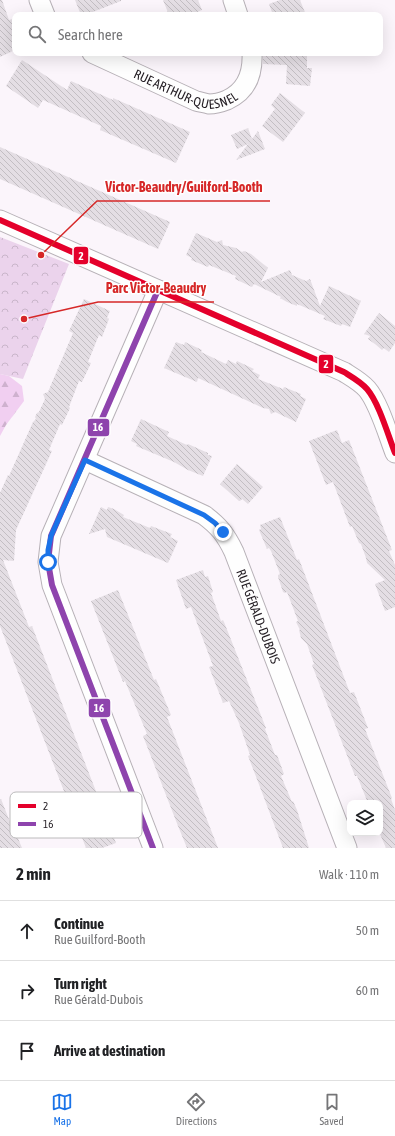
<!DOCTYPE html>
<meta charset="utf-8">
<style>
:root{--surface:#fff;--page:#f6f6f6;--text:#202124;--muted:#757577;--line:#e0e0e0;--accent:#1a73e8}
body{margin:0;font-family:"Asap Condensed",sans-serif;background:var(--page);color:var(--text)}
.controls{position:absolute;right:12px;bottom:12px;display:grid;overflow:hidden;border-radius:8px;box-shadow:0 4px 16px #0002}
.controls button{width:36px;height:36px;display:grid;place-items:center;padding:0;border:0;border-bottom:1px solid var(--line);background:var(--surface);color:var(--text);font:20px sans-serif}
.stop{position:absolute;width:12px;height:12px;margin:-9px;border:3px solid #1a73e8;border-radius:50%;background:#fff}
.stop.end{background:#1a73e8;border-color:#fff;box-shadow:0 1px 4px #0008}
.list{margin:0;padding:0;list-style:none}
h2{display:flex;justify-content:space-between;align-items:center;height:52px;margin:0;padding:0 16px;font-size:17px}
h2 small{font-size:13px;font-weight:400;color:var(--muted)}
.list li{display:grid;grid-template-columns:26px 1fr auto;gap:12px;align-items:center;box-sizing:border-box;height:60px;padding:0 16px;border-top:1px solid var(--line)}
.list b{display:block;font-size:15px;white-space:nowrap}
.list p{margin:0;font-size:13px;white-space:nowrap;color:var(--muted)}
.list em{font-size:13px;font-style:normal;color:var(--muted)}
.icon{flex:none;width:22px;height:22px;fill:none;stroke:currentColor;stroke-width:2;stroke-linecap:round;stroke-linejoin:round}
.map{position:relative;flex:none;width:395px;height:848px;overflow:hidden}
.search{position:absolute;background:var(--surface);box-shadow:0 4px 16px #0002;left:12px;right:12px;top:12px;height:44px;display:flex;align-items:center;gap:10px;box-sizing:border-box;padding:0 14px;border-radius:8px;color:var(--muted);font-size:15px}
.sheet{height:232px;background:var(--surface)}
nav{display:flex;justify-content:space-around;align-items:center;box-sizing:border-box;height:56px;border-top:1px solid var(--line);background:var(--surface);font-size:11px;color:var(--muted)}
nav a{display:grid;justify-items:center;gap:2px}
nav .on{color:var(--accent)}
.map>svg:first-child{display:block}
.forest{fill:url(#forest-firs)}
.park{fill:url(#park-crowns)}
.building{fill:url(#building-back-hatch)}
.lines{fill:none;stroke-linecap:round;stroke-linejoin:round}
.street-casing{stroke:#b7b1b7;stroke-width:21}
.street{stroke:#fefefe;stroke-width:19}
.bus-1-casing{stroke:#fff;stroke-width:9}
.bus-2-casing{stroke:#fff;stroke-width:9}
.bus-1{stroke:#e4002b;stroke-width:6}
.bus-2{stroke:#8e44ad;stroke-width:6}
.route{stroke:#1a73e8;stroke-width:5}
.labels{text-anchor:middle;stroke-width:3;stroke-linejoin:round;paint-order:stroke}
.street-label{font-size:13px;fill:#211b21;stroke:#fff}
.key{fill:#fff;stroke:#bcbbbc;stroke-width:1}
.key-label{font-size:11px;fill:#211b21}
.leader{fill:none;stroke:#d62828;stroke-width:1.5}
.callout-dot{fill:#d62828;stroke:#fff;stroke-width:1.5}
.callout-label{font-size:14px;text-anchor:middle;font-weight:bold;fill:#d62828;stroke:#fff;stroke-width:3;stroke-linejoin:round;paint-order:stroke}
.line-badge{stroke:#fff;stroke-width:1.5}
.badge-label{font-size:11px;text-anchor:middle;font-weight:bold;fill:#fff}
</style>
<div class="map">
<svg width="395" height="848" viewBox="0 0 395 848">
<defs>
<pattern id="forest-firs" width="22" height="20" patternUnits="userSpaceOnUse"><rect width="22" height="20" fill="#f1cff1"/><path d="M5 1l3.5 6h-7zM16 11l3.5 6h-7z" fill="#ceb1ce"/></pattern>
<pattern id="park-crowns" width="20" height="18" patternUnits="userSpaceOnUse"><rect width="20" height="18" fill="#ebd3ec"/><path d="M2 6a3 3 0 1 1 6 0M12 15a3 3 0 1 1 6 0" fill="none" stroke="#c9b5ca"/></pattern>
<pattern id="building-back-hatch" width="6" height="6" patternUnits="userSpaceOnUse"><rect width="6" height="6" fill="#e4dee4"/><path d="M-1 5l2 2M0 0l6 6M5-1l2 2" fill="none" stroke="#c3bec3"/></pattern>
</defs>
<rect width="100%" height="100%" fill="#fbf5fb"/>
<path class="forest" d="M0 374 9 376 22 386 24 401 6 425 0 436Z"/>
<path class="park" d="M0 237 69 264 23 379 0 374Z"/>
<path class="building" d="M0 0H2L9 20 15 18V50L0 57Z
M75 0H121V1L85 15H81Z
M163 0H198L202 10 190 15H169Z
M280 0H300L306 15H273L269 4Z
M263 53H307V68H312L310 86 286 84 287 65 263 64Z
M22 60 67 90 71 81 113 100V98L190 132 176 163 100 130 101 126 43 100 38 108 6 86Z
M280 93 305 113 283 142 262 126 275 109 271 105Z
M248 128 252 139 258 131 265 149 236 160 248 144 237 149 231 135Z
M0 147 170 222 158 249 0 179Z
M196 233 217 242 222 240 223 245 236 248 242 252 244 251 251 254 268 268 261 282 290 270 292 275 306 281 310 279 320 306 329 286 361 301 350 327 342 324 341 326 323 319 325 316 297 304V306L287 302 280 298 281 297 254 284 252 287 235 279 236 276 209 265 208 267 191 260 192 258 186 255Z
M84 299 110 311 107 318 109 319 102 337 99 335 88 362 91 363 82 382 79 381 69 407 70 408 62 425 60 424 49 450 52 451 16 530 14 561 3 560 29 627 32 626 116 843 102 848H86L0 626V493L8 475 9 476 33 422 36 419 35 417 37 413 39 412 45 399 43 394 48 392 73 333 69 331Z
M379 313 395 326V343L389 352 384 348 382 350 375 344 368 339 370 336 364 334Z
M176 342 184 345 185 342 202 350 201 352 226 364 228 360 236 364 237 361 254 369 252 371 260 375 258 379 283 389 284 387 301 394 300 396 306 399 296 422 275 412 271 414 269 409 263 408 198 378 197 382 164 368Z
M141 419 169 432 167 436 187 445 188 444 208 453V455L212 456 203 476 188 470 174 462 136 446 137 444 131 441Z
M337 430 342 443 349 440 392 550 389 551 395 565V607L385 611 375 584 385 580 367 563 366 558 361 544 359 543 352 526 350 527 333 482 326 485 309 441Z
M237 464 263 487 248 504 242 499 240 501H239L220 484Z
M101 507 107 510 108 507 114 509 124 515 123 517 150 528 151 526 172 534 170 537 178 541 168 563 107 537 105 529 89 534Z
M280 517 297 560 299 559 350 693 354 692 368 728 365 729 392 798 391 799 395 810V848H386L380 834V803H368L357 776H355L312 665 314 664 307 644 301 638 299 630H300L296 622 298 621 287 592 285 593 283 592 278 577V575L280 574 271 551 269 548 267 549 259 530 261 529 260 525Z
M203 570 205 577 208 576 213 592 211 593 221 621 223 620 224 622 266 728 265 729 275 755H277L280 763 284 774 281 776 292 802 293 801 297 810 309 848H283L255 774 248 756 250 755 239 723 229 701 223 703 209 667 213 666 191 607 186 609 176 580Z
M118 590 154 680 156 679 171 715 167 717 218 848H187L178 826 143 736 147 734 125 681 123 682 91 601Z
M0 799H1L14 832 15 831 22 848H0Z"/>
<g class="lines">
<defs>
<g id="street">
<path d="M39 0 45 15"/>
<path d="M233 0 238 15"/>
<path id="s1" d="M92 53 196 101C200 102 205 103 209 104 215 104 222 102 227 100 247 91 253 73 252 53"/>
<path d="M0 220 344 372C352 377 361 382 367 389 379 403 388 435 395 453"/>
<path id="s2" d="M85 460 204 515C219 526 226 535 234 552L347 848"/>
<path d="M153 848 52 585 48 562 51 536 158 290"/>
</g>
</defs>
<use href="#street" class="street-casing"/>
<use href="#street" class="street"/>
<defs>
<path id="bus-1" d="M0 220 344 372C352 377 361 382 367 389 379 403 388 435 395 453"/>
<path id="bus-2" d="M153 848 52 585 48 562 51 536 158 290"/>
</defs>
<use href="#bus-1" class="bus-1-casing"/>
<use href="#bus-2" class="bus-2-casing"/>
<use href="#bus-1" class="bus-1"/>
<use href="#bus-2" class="bus-2"/>
</g>
<g class="lines">
<path class="route" d="M48 562V550L51 536 85 460 204 515 215 523 223 532"/>
</g>
<g class="labels">
<g class="street-label">
<text dy="5" stroke="none"><textPath href="#s1" startOffset="102">RUE ARTHUR-QUESNEL</textPath></text>
<text dy="5" stroke="none"><textPath href="#s2" startOffset="248">RUE GÉRALD-DUBOIS</textPath></text>
</g>
</g>
<rect x="10" y="792" width="132" height="46" rx="6" class="key"/>
<rect x="18" y="804" width="18" height="4" fill="#e4002b"/>
<rect x="18" y="822" width="18" height="4" fill="#8e44ad"/>
<g class="key-label">
<text x="43" y="810">2</text>
<text x="43" y="828">16</text>
</g>
<path class="leader" d="M41 255L97 201H270M24 319L98 302H214"/>
<g class="callout-dot">
<circle cx="41" cy="255" r="4"/>
<circle cx="24" cy="319" r="4"/>
</g>
<g class="callout-label">
<text x="184" y="192">Victor-Beaudry/Guilford-Booth</text>
<text x="156" y="293">Parc Victor-Beaudry</text>
</g>
<g class="line-badge">
<rect x="73" y="246" width="16" height="19" rx="4" fill="#e4002b"/>
<rect x="318" y="354" width="16" height="20" rx="4" fill="#e4002b"/>
<rect x="87" y="418" width="23" height="19" rx="4" fill="#8e44ad"/>
<rect x="88" y="698" width="23" height="20" rx="4" fill="#8e44ad"/>
</g>
<g class="badge-label">
<text x="81" y="260">2</text>
<text x="326" y="368">2</text>
<text x="98" y="431">16</text>
<text x="99" y="712">16</text>
</g>
</svg>
<div class="controls">
<button><svg class="icon" aria-label="layers" viewBox="0 0 24 24"><path d="M12 4l9 5-9 5-9-5zM3 14l9 5 9-5"/></svg></button>
</div>
<div class="stop" style="left:48px;top:562px"></div>
<div class="stop end" style="left:223px;top:532px"></div>
<div class="search"><svg class="icon" aria-label="search" viewBox="0 0 24 24"><circle cx="10" cy="10" r="6"/><path d="M15 15l6 6"/></svg>Search here</div>
</div>
<section class="sheet">
<h2>2 min<small>Walk · 110 m</small></h2>
<ul class="list">
<li><svg class="icon" aria-label="ahead" viewBox="0 0 24 24"><path d="M12 20V5M6 11l6-6 6 6"/></svg><div><b>Continue</b><p>Rue Guilford-Booth</p></div><em>50 m</em></li>
<li><svg class="icon" aria-label="right" viewBox="0 0 24 24"><path d="M7 20v-9h11M14 6l5 5-5 5"/></svg><div><b>Turn right</b><p>Rue Gérald-Dubois</p></div><em>60 m</em></li>
<li><svg class="icon" aria-label="arrive" viewBox="0 0 24 24"><path d="M6 21V4h12l-3 4 3 4H6"/></svg><div><b>Arrive at destination</b></div></li>
</ul>
</section>
<nav>
<a class="on"><svg class="icon" aria-label="map" viewBox="0 0 24 24"><path d="M3 6l6-2 6 2 6-2v14l-6 2-6-2-6 2zM9 4v14M15 6v14"/></svg>Map</a>
<a><svg class="icon" aria-label="directions" viewBox="0 0 24 24"><path d="M12 3l9 9-9 9-9-9zM9 14v-3h6M13 9l2 2-2 2"/></svg>Directions</a>
<a><svg class="icon" aria-label="saved" viewBox="0 0 24 24"><path d="M7 4h10v16l-5-4-5 4z"/></svg>Saved</a>
</nav>
